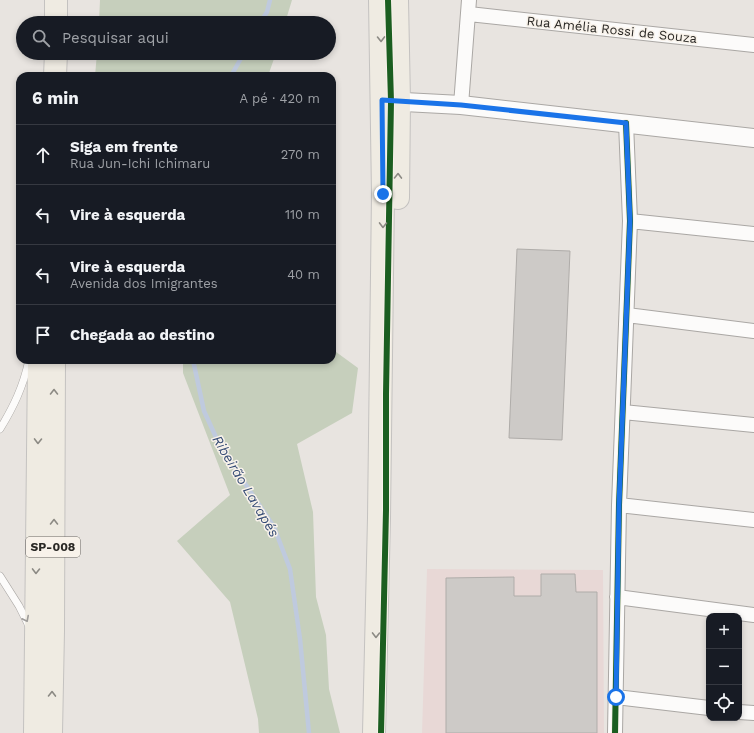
<!DOCTYPE html>
<html lang="pt">
<meta charset="utf-8">
<style>
:root{--surface:#171b24;--page:#20242c;--text:#f1f3f6;--muted:#9ea1a6;--line:#363941}
body{margin:0;font-family:"Work Sans",sans-serif;background:var(--page);color:var(--text)}
.controls{position:absolute;right:12px;bottom:12px;display:grid;overflow:hidden;border-radius:8px;box-shadow:0 2px 6px #0003}
.controls button{width:36px;height:36px;display:grid;place-items:center;padding:0;border:0;border-bottom:1px solid var(--line);background:var(--surface);color:var(--text);font:20px sans-serif}
.stop{position:absolute;width:12px;height:12px;margin:-9px;border:3px solid #1a73e8;border-radius:50%;background:#fff}
.stop.end{background:#1a73e8;border-color:#fff;box-shadow:0 1px 4px #0008}
.list{margin:0;padding:0;list-style:none}
h2{display:flex;justify-content:space-between;align-items:center;height:52px;margin:0;padding:0 16px;font-size:17px}
h2 small{font-size:13px;font-weight:400;color:var(--muted)}
.list li{display:grid;grid-template-columns:26px 1fr auto;gap:12px;align-items:center;box-sizing:border-box;height:60px;padding:0 16px;border-top:1px solid var(--line)}
.list b{display:block;font-size:15px;white-space:nowrap}
.list p{margin:0;font-size:13px;white-space:nowrap;color:var(--muted)}
.list em{font-size:13px;font-style:normal;color:var(--muted)}
.icon{flex:none;width:22px;height:22px;fill:none;stroke:currentColor;stroke-width:2;stroke-linecap:round;stroke-linejoin:round}
.map{position:relative;flex:none;width:754px;height:733px;overflow:hidden}
.search{position:absolute;background:var(--surface);box-shadow:0 2px 6px #0003;left:16px;top:16px;width:320px;height:44px;display:flex;align-items:center;gap:10px;box-sizing:border-box;padding:0 14px;border-radius:22px;color:var(--muted);font-size:15px}
.panel{position:absolute;background:var(--surface);box-shadow:0 2px 6px #0003;left:16px;top:72px;width:320px;height:292px;border-radius:12px}
.map>svg:first-child{display:block}
.industrial{fill:#e8d8d6}
.forest{fill:#c6cfbc}
.lines{fill:none;stroke-linecap:round;stroke-linejoin:round}
.stream{stroke:#bfcade;stroke-width:4.5}
.building{fill:#cdcac7;stroke:#afaca9}
.service-casing{stroke:#aaa7a4;stroke-width:8}
.minor-casing{stroke:#aaa7a4;stroke-width:16}
.tertiary-casing{stroke:#aaa7a4;stroke-width:20}
.primary-casing{stroke:#c4c2c0;stroke-width:24}
.service{stroke:#fcfbfa;stroke-width:7}
.minor{stroke:#fcfbfa;stroke-width:14}
.tertiary{stroke:#fcfbfa;stroke-width:18}
.primary{stroke:#efebe2;stroke-width:22}
.cycleway-casing{stroke:#f8f2ea;stroke-width:8}
.cycleway{stroke:#1b5e20;stroke-width:6}
.oneway{stroke:#8c8a84}
.oneway2{stroke:#9e9c9a}
.route{stroke:#1a73e8;stroke-width:5}
.labels{text-anchor:middle;stroke-width:3;stroke-linejoin:round;paint-order:stroke}
.shield{fill:#f8f2ea;stroke:#686560;stroke-width:1}
.shield-label{font-size:12px;font-weight:bold;fill:#2a2825}
.street-label{font-size:13px;fill:#2a2825;stroke:#f8f2ea}
.water-label{font-size:14px;font-style:italic;fill:#334a74;stroke:#f8f2ea}
</style>
<div class="map">
<svg width="754" height="733" viewBox="0 0 754 733">
<rect width="100%" height="100%" fill="#e8e4e0"/>
<path class="industrial" d="M427 569 603 570 604 733H422Z"/>
<path class="forest" d="M100 0H292L285 23H99Z
M97 53H276L268 76H95Z
M332 349 358 368 352 413 297 444 313 512 316 597 326 635 329 689 340 733H259L258 719 230 602 177 541 230 495 183 373V360H332Z"/>
<g class="lines">
<path class="stream" d="M260 23 267 12 270 0
M231 76 244 53
M193 360 204 411 220 446 274 527 290 569 300 639 309 733"/>
</g>
<path class="building" d="M517 249 570 251 562 440 509 438Z
M541 574H575L576 592H597V733H446V578L514 577V596H541Z"/>
<g class="lines">
<defs>
<path id="service" d="M0 429C14 406 23 387 29 360
M0 576 19 606 29 626"/>
<path id="minor" d="M469 14 754 45
M461 105 469 0
M630 221 754 234
M627 315 754 331
M623 412 754 425
M619 505 754 520
M617 597 754 615
M616 697 709 708
M739 712 754 713
M615 733 619 505 630 221 626 123"/>
<path id="tertiary" d="M385 101 461 105 754 138"/>
<path id="primary" d="M397 0 399 101 398 198
M56 23V0
M55 76 56 53
M35 733 39 360
M51 733 53 631 54 360
M374 733 379 518 383 194 380 0"/>
</defs>
<use href="#service" class="service-casing"/>
<use href="#minor" class="minor-casing"/>
<use href="#tertiary" class="tertiary-casing"/>
<use href="#primary" class="primary-casing"/>
<use href="#service" class="service"/>
<use href="#minor" class="minor"/>
<use href="#tertiary" class="tertiary"/>
<use href="#primary" class="primary"/>
<defs>
<path id="cycleway" d="M381 733 386 510V394L391 101 388 0
M615 733 619 505 630 221 626 123"/>
</defs>
<use href="#cycleway" class="cycleway-casing"/>
<use href="#cycleway" class="cycleway"/>
</g>
<defs><path id="oneway-chevron" d="M-2-3.5L2.5 0L-2 3.5" fill="none" stroke-width="1.6" stroke-linecap="round" stroke-linejoin="round"/></defs>
<g class="oneway">
<use href="#oneway-chevron" transform="translate(381 39) rotate(89)"/>
<use href="#oneway-chevron" transform="translate(398 176) rotate(-89)"/>
<use href="#oneway-chevron" transform="translate(383 225) rotate(91)"/>
<use href="#oneway-chevron" transform="translate(54 392) rotate(-90)"/>
<use href="#oneway-chevron" transform="translate(38 441) rotate(91)"/>
<use href="#oneway-chevron" transform="translate(54 522) rotate(-90)"/>
<use href="#oneway-chevron" transform="translate(36 571) rotate(91)"/>
<use href="#oneway-chevron" transform="translate(376 635) rotate(91)"/>
<use href="#oneway-chevron" transform="translate(52 694) rotate(-89)"/>
</g>
<use class="oneway2" href="#oneway-chevron" transform="translate(26 619) rotate(63)"/>
<g class="lines">
<path class="route" d="M383 194 382 100 461 105 626 123 630 221 619 505 616 697"/>
</g>
<g class="labels">
<rect class="shield" x="26" y="537" width="54" height="20" rx="3"/>
<g class="shield-label">
<text x="53" y="551">SP-008</text>
</g>
<g class="street-label">
<text transform="translate(612 29) rotate(6)" y="5">Rua Amélia Rossi de Souza</text>
</g>
<g class="water-label">
<text transform="translate(246 486) rotate(59)" y="5">Ribeirão Lavapés</text>
</g>
</g>
</svg>
<div class="controls">
<button>+</button>
<button>−</button>
<button><svg class="icon" aria-label="locate" viewBox="0 0 24 24"><circle cx="12" cy="12" r="6"/><path d="M12 2v4M12 18v4M2 12h4M18 12h4"/></svg></button>
</div>
<div class="stop" style="left:616px;top:697px"></div>
<div class="stop end" style="left:383px;top:194px"></div>
<div class="search"><svg class="icon" aria-label="search" viewBox="0 0 24 24"><circle cx="10" cy="10" r="6"/><path d="M15 15l6 6"/></svg>Pesquisar aqui</div>
<section class="panel">
<h2>6 min<small>A pé · 420 m</small></h2>
<ul class="list">
<li><svg class="icon" aria-label="ahead" viewBox="0 0 24 24"><path d="M12 20V5M6 11l6-6 6 6"/></svg><div><b>Siga em frente</b><p>Rua Jun-Ichi Ichimaru</p></div><em>270 m</em></li>
<li><svg class="icon" aria-label="left" viewBox="0 0 24 24"><path d="M17 20v-9H6M10 6l-5 5 5 5"/></svg><div><b>Vire à esquerda</b></div><em>110 m</em></li>
<li><svg class="icon" aria-label="left" viewBox="0 0 24 24"><path d="M17 20v-9H6M10 6l-5 5 5 5"/></svg><div><b>Vire à esquerda</b><p>Avenida dos Imigrantes</p></div><em>40 m</em></li>
<li><svg class="icon" aria-label="arrive" viewBox="0 0 24 24"><path d="M6 21V4h12l-3 4 3 4H6"/></svg><div><b>Chegada ao destino</b></div></li>
</ul>
</section>
</div>
